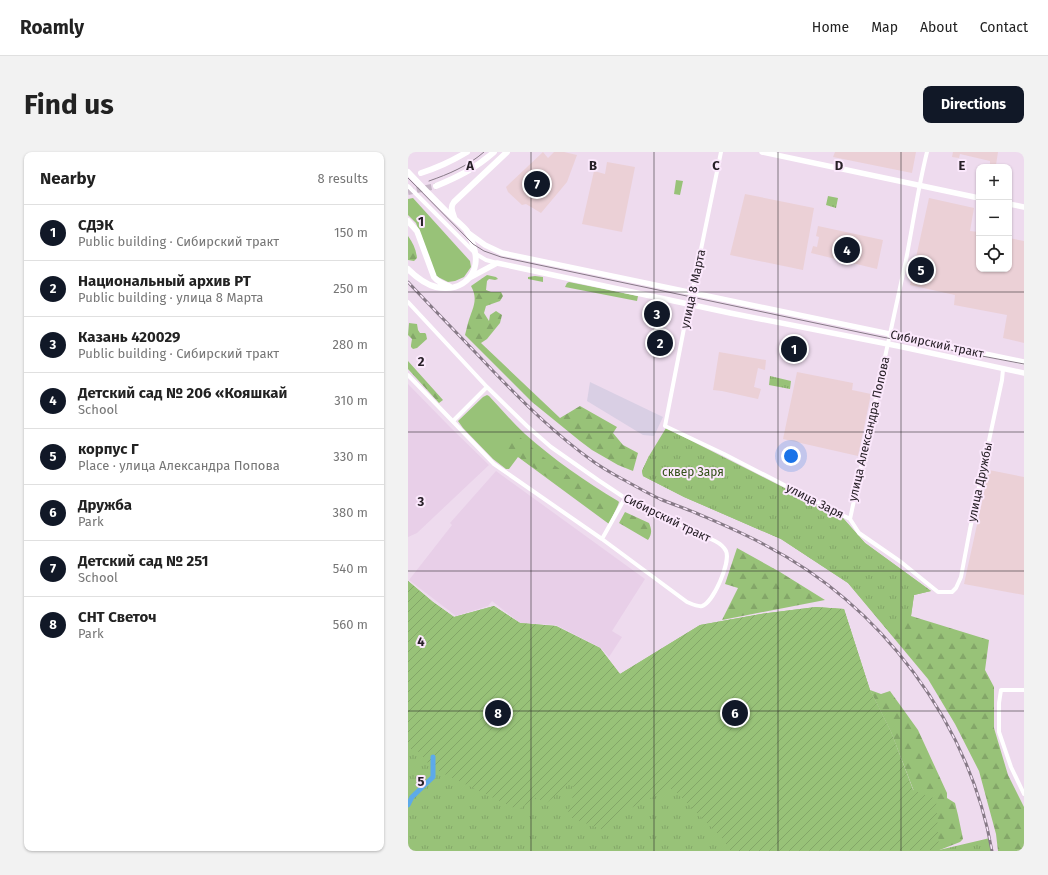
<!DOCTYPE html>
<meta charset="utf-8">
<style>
:root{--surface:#fff;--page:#f2f2f2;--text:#222;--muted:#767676;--line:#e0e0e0;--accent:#111827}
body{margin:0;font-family:"Fira Sans",sans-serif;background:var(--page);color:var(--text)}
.controls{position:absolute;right:12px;top:12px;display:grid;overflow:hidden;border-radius:8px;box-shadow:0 1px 3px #0004}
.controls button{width:36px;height:36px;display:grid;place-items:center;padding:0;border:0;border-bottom:1px solid var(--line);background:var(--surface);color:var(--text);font:20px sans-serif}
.you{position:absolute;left:383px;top:304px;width:14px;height:14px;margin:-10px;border:3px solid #fff;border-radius:50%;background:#1a73e8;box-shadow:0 0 0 6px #1a73e833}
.badge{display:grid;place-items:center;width:26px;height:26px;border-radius:50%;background:var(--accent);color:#fff;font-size:13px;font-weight:700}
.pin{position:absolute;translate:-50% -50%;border:2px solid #fff;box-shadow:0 1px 4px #0006}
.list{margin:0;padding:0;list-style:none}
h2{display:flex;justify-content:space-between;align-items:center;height:52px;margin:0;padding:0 16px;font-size:17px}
h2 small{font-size:13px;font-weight:400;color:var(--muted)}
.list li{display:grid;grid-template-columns:26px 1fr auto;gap:12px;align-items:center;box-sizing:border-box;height:56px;padding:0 16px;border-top:1px solid var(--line)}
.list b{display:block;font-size:15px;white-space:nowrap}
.list p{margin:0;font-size:13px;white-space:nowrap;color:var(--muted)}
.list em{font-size:13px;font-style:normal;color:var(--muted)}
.icon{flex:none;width:22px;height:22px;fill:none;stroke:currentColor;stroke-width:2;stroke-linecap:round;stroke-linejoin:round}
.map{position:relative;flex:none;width:616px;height:699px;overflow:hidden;border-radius:8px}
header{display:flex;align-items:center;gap:24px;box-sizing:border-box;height:56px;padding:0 20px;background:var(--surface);border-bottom:1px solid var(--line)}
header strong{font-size:19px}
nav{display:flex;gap:22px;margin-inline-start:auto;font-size:14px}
.intro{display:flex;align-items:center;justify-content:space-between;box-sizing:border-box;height:96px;padding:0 24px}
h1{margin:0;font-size:28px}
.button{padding:10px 18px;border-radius:8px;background:var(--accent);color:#fff;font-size:14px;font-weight:700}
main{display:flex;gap:24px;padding:0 24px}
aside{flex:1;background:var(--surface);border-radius:8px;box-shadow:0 1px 3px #0004}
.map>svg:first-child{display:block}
.built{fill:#e8cfe8}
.industrial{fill:#d9cfe4}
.education{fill:#ebd0d6}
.grass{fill:#98c278}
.forest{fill:url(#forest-firs)}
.park{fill:url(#park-tufts)}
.garden{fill:url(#garden-furrows)}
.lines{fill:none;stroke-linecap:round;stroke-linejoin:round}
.canal{stroke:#5daae9;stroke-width:5}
.primary-tunnel{stroke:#c6b6c6;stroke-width:6;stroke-dasharray:6 3;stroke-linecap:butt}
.street{stroke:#fff;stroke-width:4}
.secondary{stroke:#fff;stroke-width:5.5}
.primary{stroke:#fff;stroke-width:6}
.tram{stroke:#877a87;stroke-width:1}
.rail-casing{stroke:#877a87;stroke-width:3}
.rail{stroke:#fbe8fc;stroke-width:1.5;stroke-dasharray:4.5;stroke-linecap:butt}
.grid{fill:none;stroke:#272027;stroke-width:1;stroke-opacity:0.55}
.labels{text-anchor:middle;stroke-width:4;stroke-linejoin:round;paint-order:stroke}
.street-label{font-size:12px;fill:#272027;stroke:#fbe8fc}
.park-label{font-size:12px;fill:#35521b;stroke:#fbe8fc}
.grid-label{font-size:13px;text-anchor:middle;font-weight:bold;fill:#272027;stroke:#fbe8fc;stroke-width:4;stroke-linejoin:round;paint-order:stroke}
</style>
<header>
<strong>Roamly</strong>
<nav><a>Home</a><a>Map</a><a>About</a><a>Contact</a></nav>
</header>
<div class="intro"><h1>Find us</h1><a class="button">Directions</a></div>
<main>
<aside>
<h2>Nearby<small>8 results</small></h2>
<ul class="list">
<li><span class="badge">1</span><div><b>СДЭК</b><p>Public building · Сибирский тракт</p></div><em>150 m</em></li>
<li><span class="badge">2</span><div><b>Национальный архив РТ</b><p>Public building · улица 8 Марта</p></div><em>250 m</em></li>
<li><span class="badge">3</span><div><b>Казань 420029</b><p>Public building · Сибирский тракт</p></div><em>280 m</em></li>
<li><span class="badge">4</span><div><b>Детский сад № 206 «Кояшкай</b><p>School</p></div><em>310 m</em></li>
<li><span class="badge">5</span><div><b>корпус Г</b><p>Place · улица Александра Попова</p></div><em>330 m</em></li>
<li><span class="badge">6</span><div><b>Дружба</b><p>Park</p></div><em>380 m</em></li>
<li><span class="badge">7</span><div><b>Детский сад № 251</b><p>School</p></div><em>540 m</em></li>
<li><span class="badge">8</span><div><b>СНТ Светоч</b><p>Park</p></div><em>560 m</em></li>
</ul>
</aside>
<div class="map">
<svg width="616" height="699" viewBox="0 0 616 699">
<defs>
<pattern id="forest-firs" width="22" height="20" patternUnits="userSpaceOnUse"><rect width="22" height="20" fill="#98c278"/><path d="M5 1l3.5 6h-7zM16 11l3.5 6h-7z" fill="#83a668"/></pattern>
<pattern id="park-tufts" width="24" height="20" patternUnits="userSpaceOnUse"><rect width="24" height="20" fill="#98c278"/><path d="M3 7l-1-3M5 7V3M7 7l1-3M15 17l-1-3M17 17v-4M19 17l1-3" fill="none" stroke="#83a668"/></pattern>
<pattern id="garden-furrows" width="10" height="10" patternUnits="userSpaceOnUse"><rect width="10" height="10" fill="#98c278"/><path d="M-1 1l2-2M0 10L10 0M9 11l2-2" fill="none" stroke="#83a668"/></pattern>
</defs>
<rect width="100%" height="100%" fill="#eedbee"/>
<path class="built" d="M0 232 41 274 81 313 9 381 0 385Z
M88 319 237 427 204 479 214 485 201 505 193 496 148 473 112 471 84 449 80 454 48 464 1 428 44 373 42 371Z"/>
<path class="industrial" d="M182 230 255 265 246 284 235 283 179 249Z"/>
<path class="education" d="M135 0 140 6 146 0H156L169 3 159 30 133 61 118 52 114 53 100 40 98 35Z
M427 0H508L504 21 425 5Z
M545 0H590L588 13 582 12V9L552 2 551 6 544 5Z
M199 10 227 15 214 80 174 72 186 19 197 22Z
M337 42 406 56 395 118 322 103Z
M521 46 566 56 562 79 571 80V117H601V86L616 89V191L595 186 599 163 546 153 547 143 502 133Z
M410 74 475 88 469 117 403 101 405 94 409 95 411 85 408 84Z
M311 200 358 208 357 218 350 216 346 235 353 237 350 247 314 239 305 238Z
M389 220 445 231 444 238 463 242 450 304 375 287Z
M581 318 616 325V443L556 432Z"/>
<path class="grass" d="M268 28 275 29 272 43 266 42Z
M5 46 62 109 63 115 56 125 47 129 40 130 28 124 8 71 0 63V47Z
M127 124 135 125V130L120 127V125Z
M161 130 230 144 229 149 157 135 159 131Z
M79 243 81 244C93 257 104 270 117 282 145 307 178 330 210 349L211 350 210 353 201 372 110 305 101 317H98L85 307 55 276 50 269 75 245Z"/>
<path class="forest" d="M0 84C5 91 8 97 9 106L6 109 0 108Z
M79 123 88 125 90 127 87 128 81 127 79 129 78 138 83 140H93L95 144 92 149 78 154 76 161 81 169 82 163 88 159 94 163 92 171 79 187 73 191 152 266 172 254 209 275 205 281 215 293 230 301 225 319 210 313 184 298 172 289 124 250 57 183C58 179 59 175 60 171 64 157 71 148 63 134Z
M1 171 9 172 10 178 12 181H17L18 182 19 187 9 196 5 197 3 195V193L4 187 0 183Z
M0 209 35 248 31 251 0 217Z
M107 281 134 304 199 352 194 363 96 295Z
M241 304 434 365 457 391 523 439 506 443 503 464 581 488 577 518 586 535V576L600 623 616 655V699H590L588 682 571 619 547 572 520 527 440 431 373 387 276 345 235 324 234 319Z
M217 360 241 371C244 378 244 382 240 388L211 371Z
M329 396 372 420 417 448 314 468 330 436 317 432Z
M462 538 473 542 482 539 510 578 539 641V646L547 651 550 663 555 687 552 690 529 699 483 580Z"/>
<path class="park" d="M420 44 430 46 428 56 418 53Z
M362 224 383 229 382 237 361 233Z
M258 276 434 365 457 391 523 439 506 443 503 464 484 483 440 431 373 387 276 345 235 324 234 319 241 304Z
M0 429 25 450 46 465 86 454 112 471 148 474 192 496 212 522 292 473 353 462 408 455 436 457 462 538 483 580 505 638 528 647 531 698 582 686 584 699H0Z"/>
<path class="garden" d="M0 429 25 450 46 465 86 454 112 471 148 474 192 496 212 522 292 473 353 462 408 455 436 457 462 538 483 580 505 638 528 647 531 698 323 699 313 685 265 637H260L217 659 195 678 159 664 167 636 160 630 157 636 137 652 129 645 110 658 24 616 11 600 0 596Z"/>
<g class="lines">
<path class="canal" d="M0 653 4 645 25 625V605"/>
<path class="primary-tunnel" d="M0 40 28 34"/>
<path class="street" d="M313 0 283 146 278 166 257 274 316 302 442 367 451 381 493 410 530 440H544L548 436 553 425 562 377 594 228 595 217
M0 34 68 102 78 108 89 111
M0 150 79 235 119 274 143 295 190 328 217 346 307 389C311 391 316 395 318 399 323 410 305 451 294 454 289 455 284 452 279 450L194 387 86 312 0 223
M45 269 79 235
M442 367C461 280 480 194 498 108 505 72 510 36 519 0
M194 387 217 346
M616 538H593L591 551V580L603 615 616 642"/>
<path class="secondary" d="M354 0 571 46
M601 52 616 55
M59 80 77 93 94 101 616 210
M63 125 89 111 322 161 490 194 616 221"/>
<path class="primary" d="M0 20C13 34 26 47 39 60 45 66 53 72 59 79 61 83 64 89 65 93 75 120 56 141 28 135 17 132 8 125 0 117
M13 21C29 16 44 9 59 0
M28 34C50 25 68 16 86 0
M46 65C44 59 42 55 46 50L99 0
M0 69 9 79 26 125C30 130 35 132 41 134"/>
<path class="tram" d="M0 26 65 92 76 99 93 105 474 185 616 212
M21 29C41 22 60 14 76 0"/>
<defs>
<path id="rail" d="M0 130C28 160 57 189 85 219 117 252 148 283 186 310 193 315 200 319 207 323 222 331 237 340 252 347 264 352 276 356 288 361 311 371 335 381 357 393 473 453 561 570 584 699"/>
</defs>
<use href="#rail" class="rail-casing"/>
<use href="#rail" class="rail"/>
</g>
<path class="grid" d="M123 0V699M246 0V699M370 0V699M493 0V699M0 140H616M0 280H616M0 419H616M0 559H616"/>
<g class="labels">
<g class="street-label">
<text transform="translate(285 137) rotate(-78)" y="4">улица 8 Марта</text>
<text transform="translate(529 192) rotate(12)" y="4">Сибирский тракт</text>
<text transform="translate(461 277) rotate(-77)" y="4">улица Александра Попова</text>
<text transform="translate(572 330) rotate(-78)" y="4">улица Дружбы</text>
<text transform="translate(407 349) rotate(27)" y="4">улица Заря</text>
<text transform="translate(259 366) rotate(26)" y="4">Сибирский тракт</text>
</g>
<g class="park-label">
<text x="285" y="324">сквер Заря</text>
</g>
</g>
<g class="grid-label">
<text x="62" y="18">A</text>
<text x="185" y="18">B</text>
<text x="308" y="18">C</text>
<text x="431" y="18">D</text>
<text x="554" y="18">E</text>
<text x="13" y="74">1</text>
<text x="13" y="214">2</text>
<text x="13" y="354">3</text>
<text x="13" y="494">4</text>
<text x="13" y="634">5</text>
</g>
</svg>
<div class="controls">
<button>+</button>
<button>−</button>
<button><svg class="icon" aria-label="locate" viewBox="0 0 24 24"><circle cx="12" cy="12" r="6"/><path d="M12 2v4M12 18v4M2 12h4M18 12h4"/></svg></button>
</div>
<div class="you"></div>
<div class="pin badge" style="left:386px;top:197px">1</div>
<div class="pin badge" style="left:252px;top:191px">2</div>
<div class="pin badge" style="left:249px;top:162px">3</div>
<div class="pin badge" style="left:439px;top:98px">4</div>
<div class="pin badge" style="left:513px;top:118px">5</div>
<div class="pin badge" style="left:327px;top:561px">6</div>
<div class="pin badge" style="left:129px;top:32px">7</div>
<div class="pin badge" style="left:90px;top:561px">8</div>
</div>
</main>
